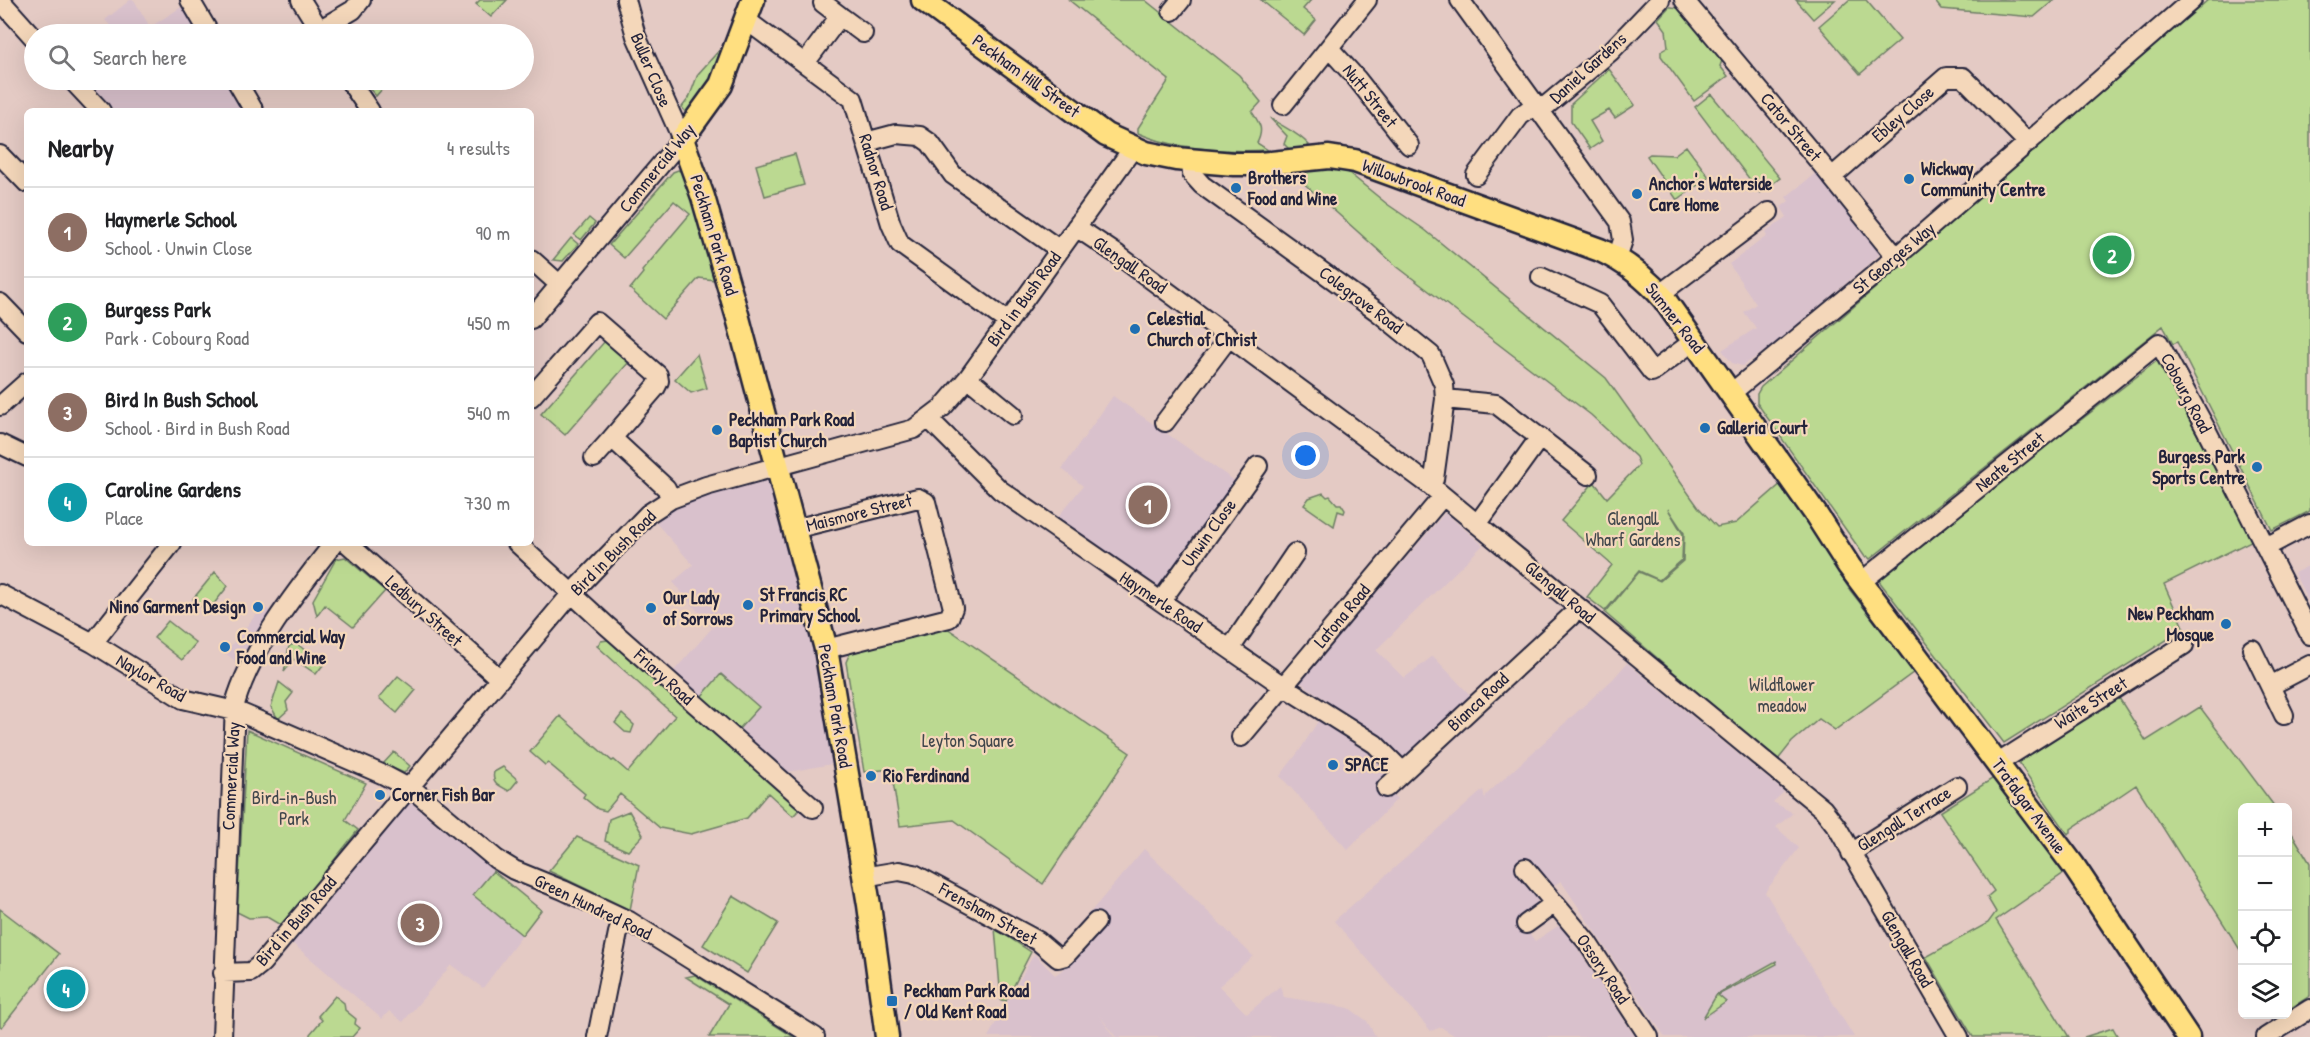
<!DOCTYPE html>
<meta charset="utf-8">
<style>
:root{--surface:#fff;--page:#f6f6f6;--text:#202124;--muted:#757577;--line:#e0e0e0;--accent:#0b8043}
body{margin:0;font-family:"Patrick Hand",sans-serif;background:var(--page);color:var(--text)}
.controls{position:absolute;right:18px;bottom:18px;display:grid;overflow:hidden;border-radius:9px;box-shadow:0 6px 24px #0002}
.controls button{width:54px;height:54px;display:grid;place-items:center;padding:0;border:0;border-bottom:2px solid var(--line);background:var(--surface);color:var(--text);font:30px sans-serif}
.you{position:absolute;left:1306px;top:456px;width:21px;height:21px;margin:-15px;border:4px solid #fff;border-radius:50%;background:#1a73e8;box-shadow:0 0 0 9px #1a73e833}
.badge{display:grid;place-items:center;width:39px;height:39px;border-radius:50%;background:var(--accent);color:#fff;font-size:20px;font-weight:700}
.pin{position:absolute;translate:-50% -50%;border:3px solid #fff;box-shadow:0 2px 6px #0006}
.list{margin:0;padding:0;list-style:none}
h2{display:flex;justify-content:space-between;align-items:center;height:78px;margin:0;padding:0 24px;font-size:26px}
h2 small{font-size:20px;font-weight:400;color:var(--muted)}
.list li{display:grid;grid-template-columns:39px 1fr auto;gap:18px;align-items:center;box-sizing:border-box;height:90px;padding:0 24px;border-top:2px solid var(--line)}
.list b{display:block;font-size:22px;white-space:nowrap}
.list p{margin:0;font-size:20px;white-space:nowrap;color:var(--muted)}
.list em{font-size:20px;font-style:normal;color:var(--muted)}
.icon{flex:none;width:33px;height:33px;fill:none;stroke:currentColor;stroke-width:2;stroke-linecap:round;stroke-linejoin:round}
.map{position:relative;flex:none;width:2310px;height:1037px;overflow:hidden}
.search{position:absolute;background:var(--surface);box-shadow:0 6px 24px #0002;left:24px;top:24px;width:510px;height:66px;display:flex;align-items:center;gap:15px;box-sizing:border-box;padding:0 21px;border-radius:33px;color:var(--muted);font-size:22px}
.panel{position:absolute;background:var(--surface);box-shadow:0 6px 24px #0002;left:24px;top:108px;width:510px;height:438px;border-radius:9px}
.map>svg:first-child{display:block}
.built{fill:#d9c1cc}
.green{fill:#bbd991;stroke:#6e7e66;stroke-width:1.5}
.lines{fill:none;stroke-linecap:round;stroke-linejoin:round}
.minor-casing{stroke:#22223b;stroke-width:22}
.major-casing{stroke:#22223b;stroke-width:27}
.minor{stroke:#f4d7ba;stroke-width:18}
.major{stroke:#ffdf80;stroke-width:22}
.poi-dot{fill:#1f6fb2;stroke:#f4d7ba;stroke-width:2}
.labels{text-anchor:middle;stroke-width:4.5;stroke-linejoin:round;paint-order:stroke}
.street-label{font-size:18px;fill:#22223b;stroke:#f4d7ba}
.poi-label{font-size:18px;font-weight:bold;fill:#22223b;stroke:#f4d7ba;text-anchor:start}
.park-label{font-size:18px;fill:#41474c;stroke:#f4d7ba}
</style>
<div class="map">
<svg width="2310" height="1037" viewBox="0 0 2310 1037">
<rect width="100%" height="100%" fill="#e4cac4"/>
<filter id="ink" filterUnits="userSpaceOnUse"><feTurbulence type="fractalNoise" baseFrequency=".0167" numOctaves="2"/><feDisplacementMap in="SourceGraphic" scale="12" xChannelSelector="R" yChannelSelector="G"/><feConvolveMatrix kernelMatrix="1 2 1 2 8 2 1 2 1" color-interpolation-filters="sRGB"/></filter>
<g filter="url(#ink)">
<path class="built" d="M130 0H134L150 27 183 6 199 34H118L105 20Z
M94 80H226L244 111H115L90 83Z
M1817 172 1877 247 1879 255 1773 346 1742 366 1732 363 1722 350 1756 328 1744 312 1756 304 1729 264 1767 236 1765 233 1787 217 1781 207 1789 201 1786 197Z
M1113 396 1242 486 1162 599 1053 523 1083 486 1062 469Z
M770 480 813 646 832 764 788 772 673 672 712 628 673 582 693 565 656 523 676 505Z
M1445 513 1483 545 1376 650 1404 678 1433 656 1472 697 1403 763 1370 731 1300 682Z
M2310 565V604L2294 573Z
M263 606 272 613 238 663 225 653Z
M1627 663 1784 792 1773 802 1793 813 1776 827 1799 848 1765 892 1854 1037H1665L1561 881 1549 888 1538 897 1535 910 1520 921 1535 941 1558 926 1566 931 1635 1037H1457L1441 1027 1431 1031 1334 921 1483 790 1485 799 1486 795 1613 679Z
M1320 718 1370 751 1390 769 1389 777 1381 783 1397 799 1348 850 1280 776 1300 750Z
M410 802 541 910 483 988 451 965 403 1022 389 1011 382 1019 292 943Z
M1144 849 1253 956 1219 986 1247 1014 1280 986 1284 997 1349 1008 1367 1021 1376 1037H1116L1099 1015 1114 1037H988L1034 954 1055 975 1061 971 1103 930 1088 915Z"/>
<path class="green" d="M480 0H507L491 17 476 4Z
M1069 0H1145L1239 75 1261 102 1252 112C1260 124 1264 129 1257 143L1268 150C1227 152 1176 150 1138 133V128L1169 80Z
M1261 0H1311L1303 9 1316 20 1304 35Z
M1796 0H1835L1813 19Z
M1849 0H1866L1900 40 1860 74 1819 26Z
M1934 0H2054L2034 17 1941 9Z
M2208 0H2310V511L2272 530 2177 342 2173 344 2163 326 1870 559 1867 556 1865 557 1757 403V394L1761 387Z
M1669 7C1688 5 1699 30 1709 43V46L1716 49 1723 58 1720 66 1728 76 1694 101 1661 56V51L1668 47 1666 30 1658 19Z
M724 45 726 46 719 70 689 112H685L682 107 689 98 698 74Z
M1609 69 1635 105 1615 118 1609 110 1590 121 1602 141 1590 149 1571 122V104Z
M380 80H390L376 96 369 88 373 83H378Z
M1711 94 1780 178 1760 193 1695 107Z
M1270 118C1283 127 1299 133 1309 145L1305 149 1290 150 1284 144 1287 136Z
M1686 146 1709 177 1677 200 1647 156 1650 154 1674 155Z
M795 154 804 185 765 196 756 165Z
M1334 168 1344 169 1387 204 1425 230 1606 378 1699 508 1717 527 1736 523 1782 483 1850 590 1914 672 1835 730 1819 719 1792 742 1777 761 1605 613 1639 572 1660 581 1683 561 1684 533 1668 509 1683 534 1682 560 1659 580 1639 571 1605 611 1587 597 1612 565 1561 521 1594 482 1607 498 1639 465 1636 457 1591 415 1395 265 1290 171Z
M678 170 686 174 715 280 699 278 663 319 630 289 643 273 642 271 690 214 674 201 624 258 609 245 673 172Z
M589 218 595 223 581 240 574 235Z
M571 238 578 244 563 261 553 260Z
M605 341 629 362 565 435 541 414Z
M697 354 707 388 691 393 675 379Z
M2158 360 2253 540 2164 584 2184 629 2004 743 1879 581 1956 519 1968 505 2067 426H2073Z
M1323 493 1327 497 1330 496 1337 504H1341L1345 510 1344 513 1338 511 1334 526 1304 505 1309 498Z
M345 557 385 591 353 627 325 605 317 616 313 600 336 559Z
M215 572 228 586 209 610H205L193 599Z
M168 621 196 643 182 660 154 638Z
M947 628 1130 753 1043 884 954 820 900 826 891 769 864 772 846 662 850 653Z
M608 640 800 809 793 816 768 793 747 818 691 834 660 828 620 794 606 811 598 809 583 797 585 794 548 763 545 765 530 752 560 716 612 761 614 760 628 772 675 716 597 646 601 641Z
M296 643 323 665 316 674 294 659 284 672 289 646Z
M721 674 759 707 739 729 701 697Z
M398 676 416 690 397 713 379 698Z
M279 682 293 693 286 702 288 710 278 719 271 707Z
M2119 698 2146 741 2200 707 2275 807 2242 808V953L2136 785 2071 829V832L2068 834 2018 762Z
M622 714 634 725 631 733 625 732 615 723Z
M247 730 366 783 345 820 358 830 282 926 267 917 249 918 237 912Z
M394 752 410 766 404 773 383 764Z
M503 767 518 780 509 791C501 786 491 784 494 772Z
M1995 777 2064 873 1996 920 2069 1037H1973L1926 957 1988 923 1996 912 1987 897 1994 891 1940 812Z
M629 811 643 835 628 851 605 841 609 819Z
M2288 827 2310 863V996L2288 1010Z
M577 837 639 865 630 910 549 871Z
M493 871 541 910 522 935 473 895Z
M733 896 778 923 747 973 703 945Z
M0 909 59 954 2 1027 0 1026Z
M995 928 1031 952 1006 1001 1001 1000Z
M1776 961 1777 964 1718 995 1726 1002 1703 1018 1717 994Z
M695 975 794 1037H709L729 1004 686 977Z
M335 996 344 1003 345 1010 356 1019 355 1024 360 1028 352 1037H310V1034L322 1020 318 1016Z
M2113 1028 2118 1037H2084Z"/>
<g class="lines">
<defs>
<path id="minor" d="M0 0 34 38
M190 0 210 34
M301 0 322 34
M1460 0 1620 222 1623 240 1617 258
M1684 0 1822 165 1896 257
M823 3 840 16
M1172 11 1181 0
M746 20 853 99 891 224 900 244 1008 322
M319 30 353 10 361 0
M1329 48 1357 79 1409 145
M805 63 840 16 863 33
M72 80 101 111
M236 80 254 111
M349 80 370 111
M1283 105 1367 0
M1541 110 1611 51 1660 0
M866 142 896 134 920 136 930 143 953 175 997 206
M0 155 27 183
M1191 161 1192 174 1202 185 1378 312 1431 355 1444 385 1445 399 1434 479 1431 486
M1476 175 1520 116 1536 104
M1832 177 1946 77H1963L2028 143
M1002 209 1060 250
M1076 227 1118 255 1431 486 1823 809 1837 827 1959 1037
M531 259 560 285
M1541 277 1600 304 1652 372 1694 341
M1660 294 1769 212
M0 303 27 331
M531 319 682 139 636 36 626 0
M968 378 1013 415
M1730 394 1896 257 2192 0
M531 397 597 322 658 375 659 381 656 387 612 438 666 488 671 499
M1445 399 1496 404 1588 475
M0 406 27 382
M929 419 1000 490 1283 686 1375 744 1403 772
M1165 422 1229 337
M0 444 27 457
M594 458 612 438
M1478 523 1540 437
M794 529 918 498 926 502 953 608 949 618 826 649
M347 543 500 679
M517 543 606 625 813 808
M2266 547 2310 524
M1861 582 2159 343 2206 429 2310 635
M0 594 93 643 183 699 239 712 384 775 416 792 496 859 514 870 563 890 629 921 815 1037
M1161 601 1258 466
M93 643 172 543
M1230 649 1295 553
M2252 649 2270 686
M2284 715 2270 686 2310 665
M1241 737 1443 496
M1998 763 2184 645
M1386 788 1570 617
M1851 853 1957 786
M1525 868 1587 942 1649 1037
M863 877 899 871 914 874 1038 941 1058 958 1065 956 1096 922
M1526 924 1555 903
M223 973 251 972 262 963 572 593 648 514 671 499 706 486 914 429 943 407 968 378 1133 148
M222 1037 235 704C251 648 298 589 334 543
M597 1037 618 933 623 919
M2266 1037 2310 1009"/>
<path id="major" d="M753 0 721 85 682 139 703 197 738 318 826 649 869 905 887 1037
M923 0 1106 135 1146 153 1176 159 1234 164H1260L1329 157 1355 161 1600 250C1626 262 1646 278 1664 299L1815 513 1849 566 2073 865 2188 1037"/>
</defs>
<use href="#minor" class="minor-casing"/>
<use href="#major" class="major-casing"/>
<use href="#minor" class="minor"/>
<use href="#major" class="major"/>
</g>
</g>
<g class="poi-dot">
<circle cx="1909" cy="179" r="6"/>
<circle cx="1236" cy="188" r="6"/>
<circle cx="1637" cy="194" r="6"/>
<circle cx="1135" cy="329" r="6"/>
<circle cx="1705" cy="428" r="6"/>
<circle cx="717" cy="430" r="6"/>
<circle cx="2257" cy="467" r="6"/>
<circle cx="748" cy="605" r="6"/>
<circle cx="258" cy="607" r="6"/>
<circle cx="651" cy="608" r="6"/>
<circle cx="2226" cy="624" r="6"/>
<circle cx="225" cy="647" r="6"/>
<circle cx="1333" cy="765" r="6"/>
<circle cx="871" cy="776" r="6"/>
<circle cx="380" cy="795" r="6"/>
<rect x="886" y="995" width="12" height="12" rx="3"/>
</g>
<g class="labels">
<g class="street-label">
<text transform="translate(1588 68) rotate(-42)" y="6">Daniel Gardens</text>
<text transform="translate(651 70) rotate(67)" y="6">Buller Close</text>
<text transform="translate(1026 76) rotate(36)" y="6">Peckham Hill Street</text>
<text transform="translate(1370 96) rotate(51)" y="6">Nutt Street</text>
<text transform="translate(1903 114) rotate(-41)" y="6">Ebley Close</text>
<text transform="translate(1791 127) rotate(50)" y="6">Cator Street</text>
<text transform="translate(657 168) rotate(-51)" y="6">Commercial Way</text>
<text transform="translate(876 172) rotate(73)" y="6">Radnor Road</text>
<text transform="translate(1414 183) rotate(20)" y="6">Willowbrook Road</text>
<text transform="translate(714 235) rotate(73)" y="6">Peckham Park Road</text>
<text transform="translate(1894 258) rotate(-40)" y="6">St Georges Way</text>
<text transform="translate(1130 265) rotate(35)" y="6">Glengall Road</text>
<text transform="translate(1024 299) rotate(-54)" y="6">Bird in Bush Road</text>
<text transform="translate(1361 300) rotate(37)" y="6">Colegrove Road</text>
<text transform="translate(1675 318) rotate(52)" y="6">Sumner Road</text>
<text transform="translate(2186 393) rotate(62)" y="6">Cobourg Road</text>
<text transform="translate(2010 462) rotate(-39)" y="6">Neate Street</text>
<text transform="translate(859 513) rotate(-14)" y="6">Maismore Street</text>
<text transform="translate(1209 533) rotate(-54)" y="6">Unwin Close</text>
<text transform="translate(613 553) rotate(-45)" y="6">Bird in Bush Road</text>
<text transform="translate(1560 592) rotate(40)" y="6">Glengall Road</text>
<text transform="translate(1161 602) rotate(34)" y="6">Haymerle Road</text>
<text transform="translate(424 611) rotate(42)" y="6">Ledbury Street</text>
<text transform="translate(1342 616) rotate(-50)" y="6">Latona Road</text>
<text transform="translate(664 677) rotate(42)" y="6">Friary Road</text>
<text transform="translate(151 678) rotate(30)" y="6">Naylor Road</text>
<text transform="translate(1478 702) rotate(-43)" y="6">Bianca Road</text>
<text transform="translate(2091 703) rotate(-32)" y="6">Waite Street</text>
<text transform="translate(835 706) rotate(80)" y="6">Peckham Park Road</text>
<text transform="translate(231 776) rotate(-87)" y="6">Commercial Way</text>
<text transform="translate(2029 806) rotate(54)" y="6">Trafalgar Avenue</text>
<text transform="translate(1904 819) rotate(-32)" y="6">Glengall Terrace</text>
<text transform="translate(593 907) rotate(26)" y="6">Green Hundred Road</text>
<text transform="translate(988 914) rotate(29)" y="6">Frensham Street</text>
<text transform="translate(296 921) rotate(-49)" y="6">Bird in Bush Road</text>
<text transform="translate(1907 949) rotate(60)" y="6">Glengall Road</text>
<text transform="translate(1603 969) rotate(56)" y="6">Ossory Road</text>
</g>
<g class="poi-label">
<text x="1921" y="175">Wickway<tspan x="1921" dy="21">Community Centre</tspan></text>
<text x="1248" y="184">Brothers<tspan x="1248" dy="21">Food and Wine</tspan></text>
<text x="1649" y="190">Anchor's Waterside<tspan x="1649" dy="21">Care Home</tspan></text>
<text x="1147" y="325">Celestial<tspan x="1147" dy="21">Church of Christ</tspan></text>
<text x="729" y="426">Peckham Park Road<tspan x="729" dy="21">Baptist Church</tspan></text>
<text x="1717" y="434">Galleria Court</text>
<text x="2245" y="463" text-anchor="end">Burgess Park<tspan x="2245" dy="21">Sports Centre</tspan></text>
<text x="760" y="601">St Francis RC<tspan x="760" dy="21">Primary School</tspan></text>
<text x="663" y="604">Our Lady<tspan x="663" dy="21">of Sorrows</tspan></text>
<text x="246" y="613" text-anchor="end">Nino Garment Design</text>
<text x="2214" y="620" text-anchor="end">New Peckham<tspan x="2214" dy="21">Mosque</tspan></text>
<text x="237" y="643">Commercial Way<tspan x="237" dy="21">Food and Wine</tspan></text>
<text x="1345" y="771">SPACE</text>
<text x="883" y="782">Rio Ferdinand</text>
<text x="392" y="801">Corner Fish Bar</text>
<text x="904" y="997">Peckham Park Road<tspan x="904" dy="21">/ Old Kent Road</tspan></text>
</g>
<g class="park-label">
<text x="1633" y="525">Glengall<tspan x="1633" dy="21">Wharf Gardens</tspan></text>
<text x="1782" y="691">Wildflower<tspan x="1782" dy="21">meadow</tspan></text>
<text x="968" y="747">Leyton Square</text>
<text x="294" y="804">Bird-in-Bush<tspan x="294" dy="21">Park</tspan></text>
</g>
</g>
</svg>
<div class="controls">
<button>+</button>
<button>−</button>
<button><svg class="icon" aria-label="locate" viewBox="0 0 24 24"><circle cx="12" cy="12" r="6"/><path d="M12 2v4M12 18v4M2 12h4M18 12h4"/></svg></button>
<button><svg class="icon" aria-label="layers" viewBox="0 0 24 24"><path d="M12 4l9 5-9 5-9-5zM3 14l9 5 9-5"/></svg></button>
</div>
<div class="you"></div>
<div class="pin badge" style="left:1148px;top:505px;background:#8d6e63">1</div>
<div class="pin badge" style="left:2112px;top:255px;background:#2e9e5b">2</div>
<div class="pin badge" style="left:420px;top:923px;background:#8d6e63">3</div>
<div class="pin badge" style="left:66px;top:989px;background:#0f9aa8">4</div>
<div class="search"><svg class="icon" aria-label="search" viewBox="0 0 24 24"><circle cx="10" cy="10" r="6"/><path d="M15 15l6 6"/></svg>Search here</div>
<section class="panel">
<h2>Nearby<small>4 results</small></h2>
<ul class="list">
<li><span class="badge" style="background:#8d6e63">1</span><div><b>Haymerle School</b><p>School · Unwin Close</p></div><em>90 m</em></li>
<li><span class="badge" style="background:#2e9e5b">2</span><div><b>Burgess Park</b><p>Park · Cobourg Road</p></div><em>450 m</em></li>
<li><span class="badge" style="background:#8d6e63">3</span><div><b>Bird In Bush School</b><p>School · Bird in Bush Road</p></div><em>540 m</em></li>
<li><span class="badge" style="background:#0f9aa8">4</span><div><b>Caroline Gardens</b><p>Place</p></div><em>730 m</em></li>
</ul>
</section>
</div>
